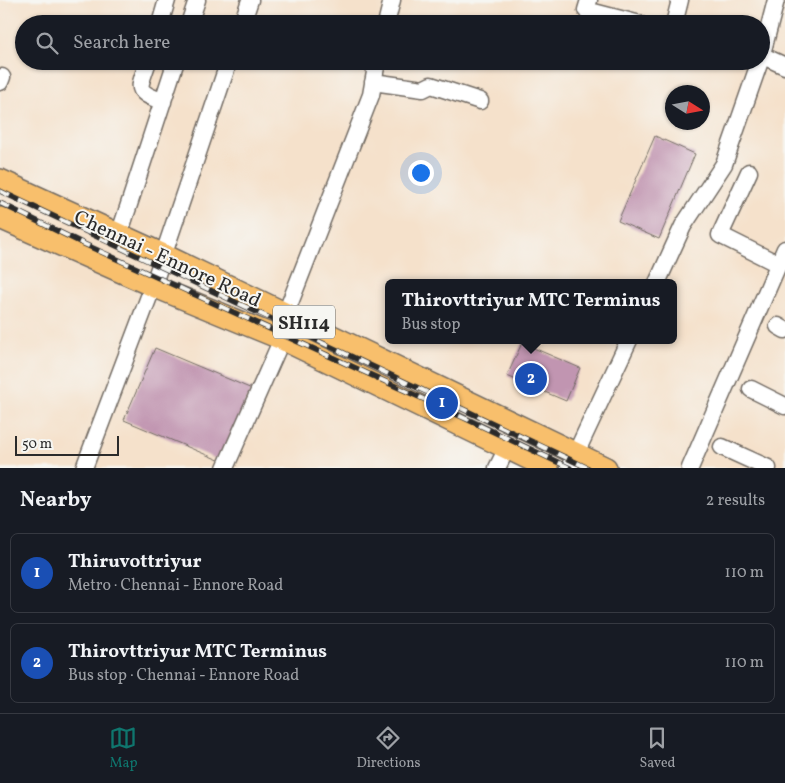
<!DOCTYPE html>
<meta charset="utf-8">
<style>
:root{--surface:#171b24;--page:#242831;--text:#f1f3f6;--muted:#9ea1a6;--line:#363941;--accent:#0f766e}
body{margin:0;font-family:Vollkorn,serif;background:var(--page);color:var(--text)}
.compass{position:absolute;left:665px;top:85px;width:45px;height:45px;border-radius:50%;background:var(--surface);box-shadow:0 1px 4px #0004;rotate:101deg}
.scale{position:absolute;left:15px;bottom:12px;width:104px;box-sizing:border-box;padding-left:5px;border:2px solid #2b2b2b;border-top:0;font-size:14px;line-height:18px;white-space:nowrap;color:#2b2b2b;-webkit-text-stroke:4px #f6f6f2;paint-order:stroke}
.you{position:absolute;left:420px;top:172px;width:18px;height:18px;margin:-12px;border:4px solid #fff;border-radius:50%;background:#1a73e8;box-shadow:0 0 0 8px #1a73e833}
.badge{display:grid;place-items:center;width:32px;height:32px;border-radius:50%;background:var(--accent);color:#fff;font-size:16px;font-weight:700}
.pin{position:absolute;translate:-50% -50%;border:2px solid #fff;box-shadow:0 1px 5px #0006}
.popup{position:absolute;left:385px;top:279px;width:292px;height:65px;box-sizing:border-box;display:grid;place-content:center;border-radius:8px;background:var(--surface);filter:drop-shadow(0 1px 4px #0005);font-size:16px;white-space:nowrap;color:var(--muted)}
.popup b{font-size:19px;color:var(--text)}
.popup::after{content:'';position:absolute;left:50%;top:100%;margin-left:-10px;border:10px solid transparent;border-top-color:var(--surface)}
.list{margin:0;padding:0;list-style:none}
h2{display:flex;justify-content:space-between;align-items:center;height:65px;margin:0;padding:0 20px;font-size:21px}
h2 small{font-size:16px;font-weight:400;color:var(--muted)}
.list li{display:grid;grid-template-columns:32px 1fr auto;gap:15px;align-items:center;box-sizing:border-box;height:80px;margin:0 10px 10px;padding:0 10px;border:1px solid var(--line);border-radius:8px}
.list b{display:block;font-size:19px;white-space:nowrap}
.list p{margin:0;font-size:16px;white-space:nowrap;color:var(--muted)}
.list em{font-size:16px;font-style:normal;color:var(--muted)}
.icon{flex:none;width:28px;height:28px;fill:none;stroke:currentColor;stroke-width:2;stroke-linecap:round;stroke-linejoin:round}
.map{position:relative;flex:none;width:785px;height:468px;overflow:hidden}
.search{position:absolute;background:var(--surface);box-shadow:0 1px 4px #0004;left:15px;right:15px;top:15px;height:55px;display:flex;align-items:center;gap:12px;box-sizing:border-box;padding:0 18px;border-radius:28px;color:var(--muted);font-size:19px}
.sheet{height:245px;background:var(--surface)}
nav{display:flex;justify-content:space-around;align-items:center;box-sizing:border-box;height:70px;border-top:1px solid var(--line);background:var(--surface);font-size:14px;color:var(--muted)}
nav a{display:grid;justify-items:center;gap:2px}
nav .on{color:var(--accent)}
.map>svg:first-child{display:block}
.building{fill:#c195b1}
.lines{fill:none;stroke-linecap:round;stroke-linejoin:round}
.minor-casing{stroke:#726b63;stroke-width:19}
.major-casing{stroke:#726b63;stroke-width:24}
.minor{stroke:#fff;stroke-width:16}
.major{stroke:#f8bf6c;stroke-width:21}
.rail-casing{stroke:#2b2b2b;stroke-width:5.5}
.rail{stroke:#f6f6f2;stroke-width:4;stroke-dasharray:11;stroke-linecap:butt}
.labels{text-anchor:middle;stroke-width:4;stroke-linejoin:round;paint-order:stroke}
.shield{fill:#f6f6f2;stroke:#686867;stroke-width:1}
.shield-label{font-size:19px;font-weight:bold;fill:#2b2b2b}
.street-label{font-size:20px;fill:#2b2b2b;stroke:#f6f6f2}
</style>
<div class="map">
<svg width="785" height="468" viewBox="0 0 785 468">
<rect width="100%" height="100%" fill="#f6f6f2"/>
<filter id="ink" filterUnits="userSpaceOnUse"><feTurbulence type="fractalNoise" baseFrequency=".02" numOctaves="2"/><feDisplacementMap in="SourceGraphic" scale="10" xChannelSelector="R" yChannelSelector="G"/><feConvolveMatrix kernelMatrix="1 2 1 2 8 2 1 2 1" color-interpolation-filters="sRGB"/></filter>
<filter id="wash" filterUnits="userSpaceOnUse"><feTurbulence type="fractalNoise" baseFrequency=".0096" numOctaves="4" result="noise"/><feDisplacementMap in="SourceGraphic" scale="20" xChannelSelector="R" yChannelSelector="G"/><feGaussianBlur stdDeviation="1.12" result="paint"/><feColorMatrix in="noise" values="0 0 0 0 0 0 0 0 0 0 0 0 0 0 0 0 0 1.4 0 .05"/><feComposite in="paint" operator="in"/></filter>
<g filter="url(#wash)">
<rect width="100%" height="100%" fill="#f5e1cb"/>
<g id="blocks">
<path class="building" d="M655 136 695 154 659 239 618 221Z
M522 343 580 368 566 401 507 376Z
M155 348 252 389 221 461 124 420Z"/>
</g>
</g>
<g filter="url(#ink)">
<use href="#blocks" fill-opacity="0" stroke="#726b63" stroke-width="1"/>
<g class="lines">
<defs>
<path id="minor" d="M589 0 586 10 640 24
M160 24 167 0
M189 24 197 0
M242 24 250 0
M386 24 392 0
M674 24 680 0
M761 55 785 66
M761 58 776 0
M148 61C139 90 133 90 163 102
M0 82 2 77
M373 82 423 89 431 85 480 101
M749 172 720 235 778 264
M119 235 176 61
M657 283 683 226 724 164 760 61
M286 313 371 95 377 61
M778 326 785 330
M751 389 785 406
M722 447 768 468
M84 468 153 286 229 61
M225 468 282 339
M497 468 507 448
M569 468 629 340
M690 468 785 249"/>
<path id="major" d="M0 180 164 255 606 468
M0 218 153 286 282 339 548 468"/>
</defs>
<use href="#minor" class="minor-casing"/>
<use href="#major" class="major-casing"/>
<use href="#minor" class="minor"/>
<use href="#major" class="major"/>
<defs>
<path id="rail" d="M0 191 588 468
M0 203 84 244 441 407 570 468"/>
</defs>
<use href="#rail" class="rail-casing"/>
<use href="#rail" class="rail"/>
</g>
</g>
<g class="labels">
<rect class="shield" x="273" y="305.5" width="62" height="33" rx="4"/>
<g class="shield-label">
<text x="304" y="329">SH114</text>
</g>
<g class="street-label">
<text transform="translate(168 258) rotate(25)" y="7">Chennai - Ennore Road</text>
</g>
</g>
</svg>
<svg class="compass" viewBox="-18 -18 36 36"><path d="M0-13l5 13h-10z" fill="#e53935"/><path d="M0 13l5-13h-10z" fill="#9ea1a6"/></svg>
<div class="scale">50 m</div>
<div class="you"></div>
<div class="pin badge" style="left:442px;top:403px;background:#1a4fb4">1</div>
<div class="pin badge" style="left:531px;top:379px;background:#1a4fb4">2</div>
<div class="popup"><b>Thirovttriyur MTC Terminus</b>Bus stop</div>
<div class="search"><svg class="icon" aria-label="search" viewBox="0 0 24 24"><circle cx="10" cy="10" r="6"/><path d="M15 15l6 6"/></svg>Search here</div>
</div>
<section class="sheet">
<h2>Nearby<small>2 results</small></h2>
<ul class="list">
<li><span class="badge" style="background:#1a4fb4">1</span><div><b>Thiruvottriyur</b><p>Metro · Chennai - Ennore Road</p></div><em>110 m</em></li>
<li><span class="badge" style="background:#1a4fb4">2</span><div><b>Thirovttriyur MTC Terminus</b><p>Bus stop · Chennai - Ennore Road</p></div><em>110 m</em></li>
</ul>
</section>
<nav>
<a class="on"><svg class="icon" aria-label="map" viewBox="0 0 24 24"><path d="M3 6l6-2 6 2 6-2v14l-6 2-6-2-6 2zM9 4v14M15 6v14"/></svg>Map</a>
<a><svg class="icon" aria-label="directions" viewBox="0 0 24 24"><path d="M12 3l9 9-9 9-9-9zM9 14v-3h6M13 9l2 2-2 2"/></svg>Directions</a>
<a><svg class="icon" aria-label="saved" viewBox="0 0 24 24"><path d="M7 4h10v16l-5-4-5 4z"/></svg>Saved</a>
</nav>
